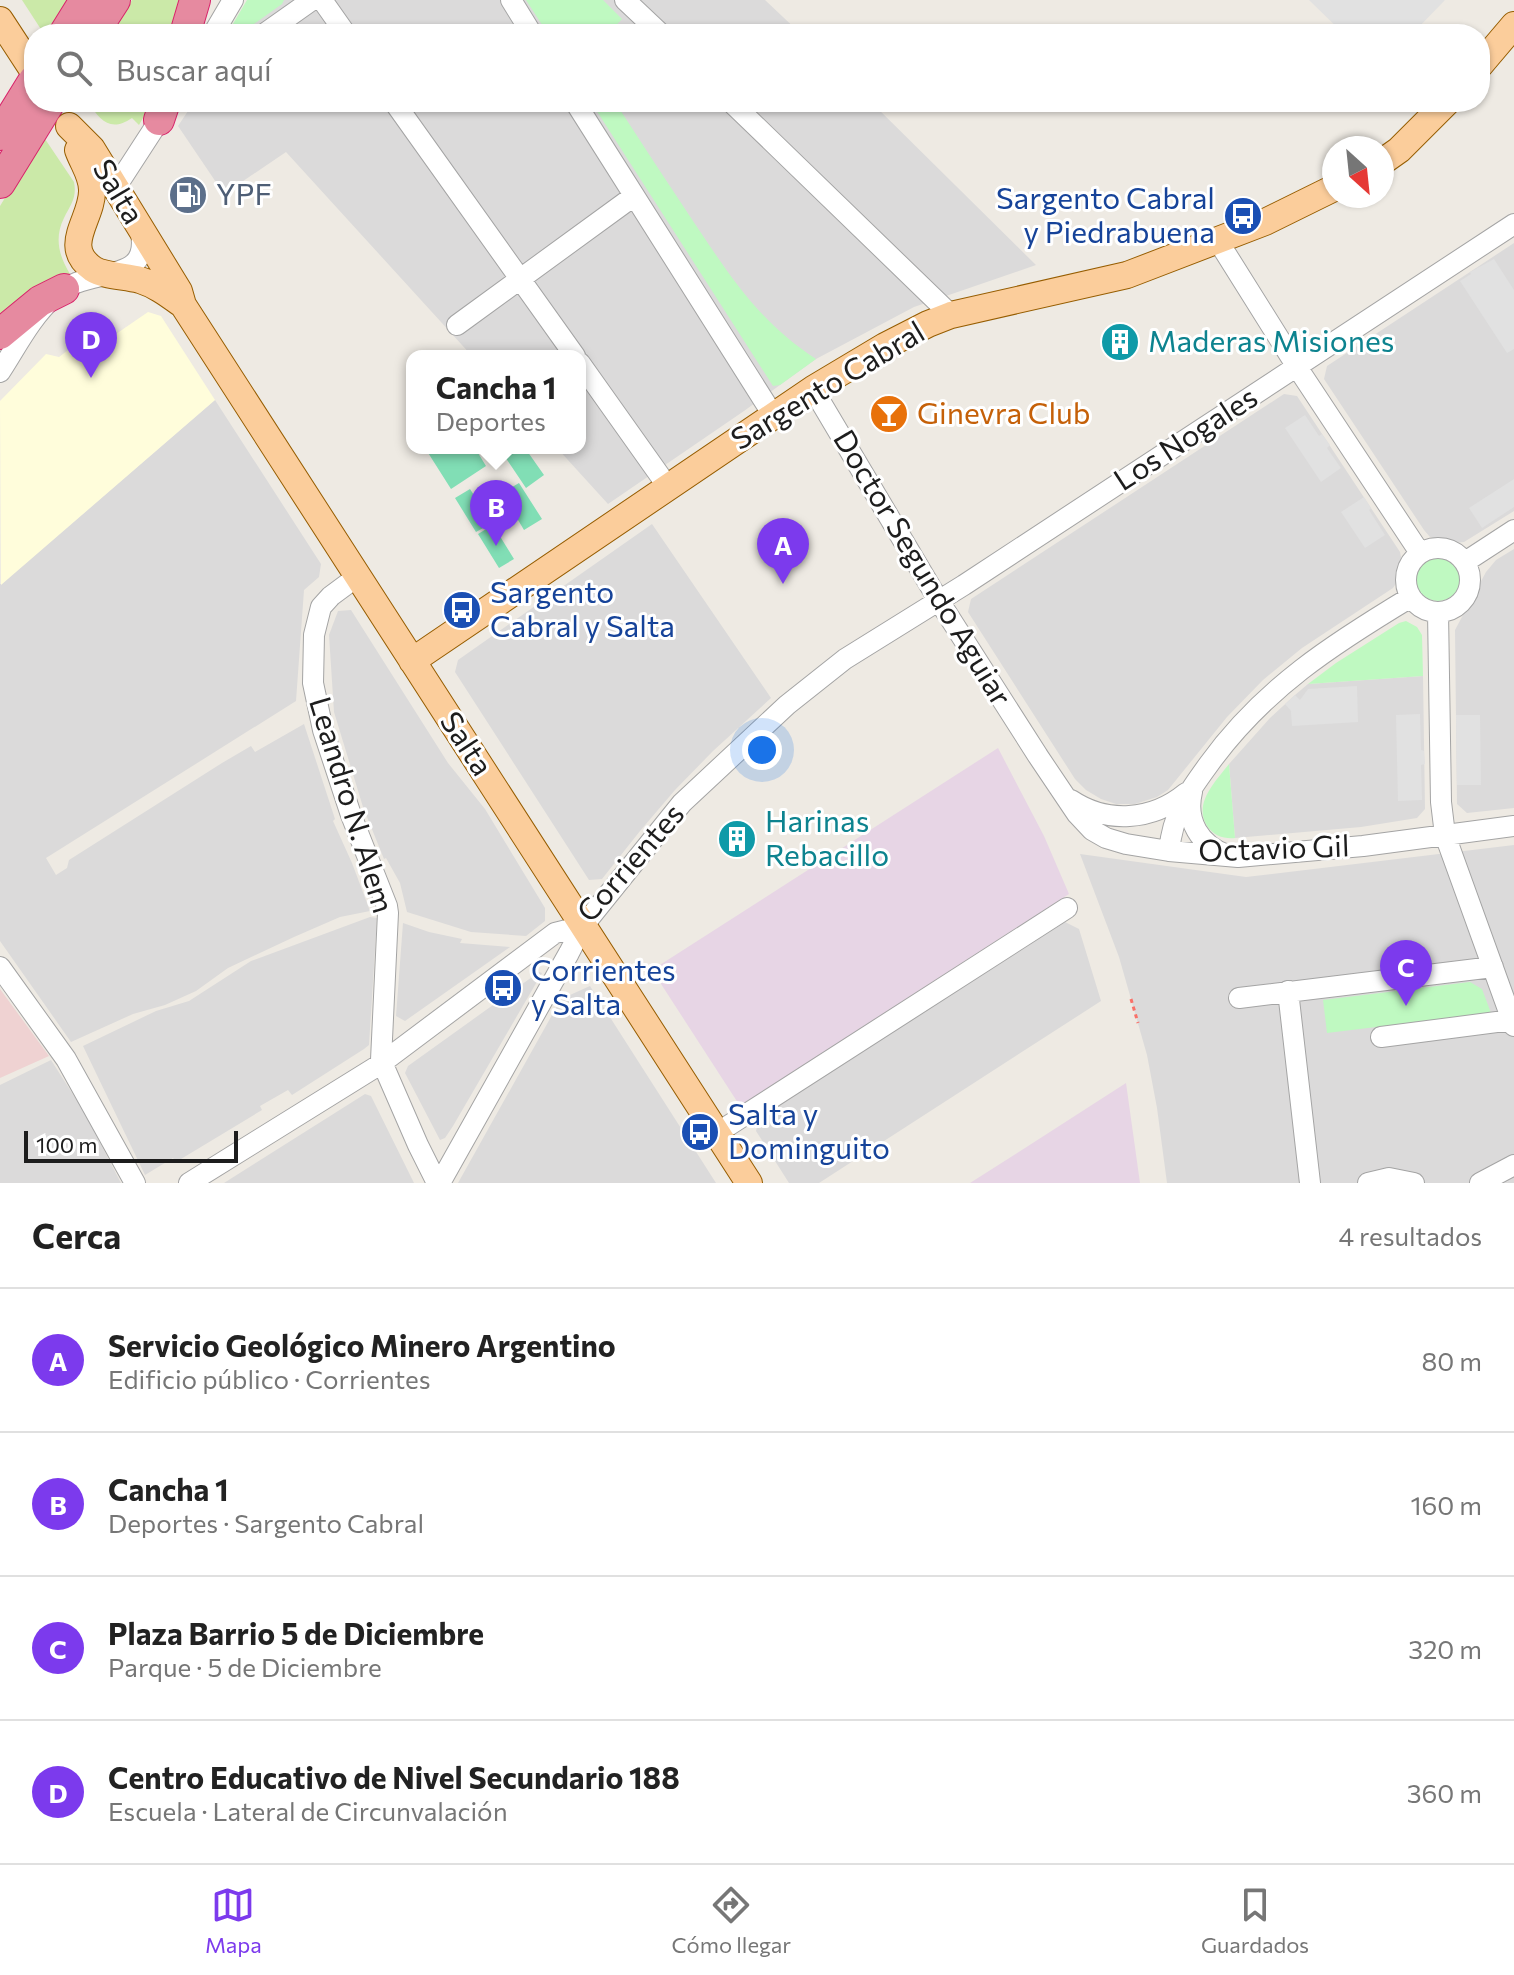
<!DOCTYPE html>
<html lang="es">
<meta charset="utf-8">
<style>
:root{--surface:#fff;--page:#f6f6f6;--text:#222;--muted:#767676;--line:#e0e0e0;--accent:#7c3aed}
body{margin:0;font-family:Commissioner,sans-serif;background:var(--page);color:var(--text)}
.compass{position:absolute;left:1322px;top:136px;width:72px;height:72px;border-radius:50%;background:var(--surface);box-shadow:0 2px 6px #0004;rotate:153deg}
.scale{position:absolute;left:24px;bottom:20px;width:214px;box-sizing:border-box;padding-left:8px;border:4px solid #1d1d1d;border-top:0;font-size:22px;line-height:28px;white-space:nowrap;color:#1d1d1d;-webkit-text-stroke:6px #fff;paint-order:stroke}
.you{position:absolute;left:762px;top:750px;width:28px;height:28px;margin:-20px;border:6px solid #fff;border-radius:50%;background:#1a73e8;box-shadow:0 0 0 12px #1a73e833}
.badge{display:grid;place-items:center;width:52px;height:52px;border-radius:50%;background:var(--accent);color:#fff;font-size:26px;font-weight:700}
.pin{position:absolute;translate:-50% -66px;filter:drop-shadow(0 2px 4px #0008)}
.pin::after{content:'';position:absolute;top:42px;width:28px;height:24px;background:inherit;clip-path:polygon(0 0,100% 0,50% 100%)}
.popup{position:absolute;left:406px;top:350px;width:180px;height:104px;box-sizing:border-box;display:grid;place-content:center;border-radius:16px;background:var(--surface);filter:drop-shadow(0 2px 6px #0005);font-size:26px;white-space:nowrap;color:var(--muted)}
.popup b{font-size:30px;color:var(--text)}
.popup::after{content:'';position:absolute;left:50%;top:100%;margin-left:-16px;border:16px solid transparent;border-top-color:var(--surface)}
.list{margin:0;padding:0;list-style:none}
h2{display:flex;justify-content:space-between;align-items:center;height:104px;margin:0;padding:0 32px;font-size:34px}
h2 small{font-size:26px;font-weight:400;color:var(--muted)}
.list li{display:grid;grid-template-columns:52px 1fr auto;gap:24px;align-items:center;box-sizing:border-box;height:144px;padding:0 32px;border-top:2px solid var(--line)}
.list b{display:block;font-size:30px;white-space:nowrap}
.list p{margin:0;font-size:26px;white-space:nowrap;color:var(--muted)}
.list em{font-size:26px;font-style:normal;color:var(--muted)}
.icon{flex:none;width:44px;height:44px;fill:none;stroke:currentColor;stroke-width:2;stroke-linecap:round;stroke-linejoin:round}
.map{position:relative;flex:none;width:1514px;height:1183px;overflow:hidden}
.search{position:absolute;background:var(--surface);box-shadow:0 2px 6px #0004;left:24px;right:24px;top:24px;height:88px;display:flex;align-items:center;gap:20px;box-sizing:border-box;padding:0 28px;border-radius:32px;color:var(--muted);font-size:30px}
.sheet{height:680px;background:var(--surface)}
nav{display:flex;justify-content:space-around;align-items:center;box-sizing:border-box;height:112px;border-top:2px solid var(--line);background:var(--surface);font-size:22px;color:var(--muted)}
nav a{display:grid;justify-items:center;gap:4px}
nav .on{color:var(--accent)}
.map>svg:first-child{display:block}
.residential{fill:#dbdada}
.commercial{fill:#efd2d2}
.industrial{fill:#e7d5e5}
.education{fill:#fffddb}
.grass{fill:#cbe9a8}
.park{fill:#bff9c1}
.pitch{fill:#81deb5}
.parking{fill:#e1e1e1}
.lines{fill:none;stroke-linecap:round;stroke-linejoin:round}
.minor-casing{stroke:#a4a4a4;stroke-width:22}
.major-casing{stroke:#965d01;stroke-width:28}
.highway-casing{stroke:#d8246a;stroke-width:32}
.path{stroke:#f97169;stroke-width:3;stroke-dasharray:4 4;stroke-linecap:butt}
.minor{stroke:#fff;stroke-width:20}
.major{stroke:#fbcd9b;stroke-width:26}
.highway{stroke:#e68aa0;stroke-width:30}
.labels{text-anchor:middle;stroke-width:6;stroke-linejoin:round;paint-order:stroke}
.street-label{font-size:30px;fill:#1d1d1d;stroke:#fff}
.service-label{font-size:30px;fill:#4e5e75;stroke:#fff;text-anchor:start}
.transit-label{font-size:30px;fill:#164399;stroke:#fff;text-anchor:start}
.culture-label{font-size:30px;fill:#0d838f;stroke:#fff;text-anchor:start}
.food-label{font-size:30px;fill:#c56008;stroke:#fff;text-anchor:start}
</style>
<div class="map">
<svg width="1514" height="1183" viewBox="0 0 1514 1183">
<rect width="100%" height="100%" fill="#eeeae3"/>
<path class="residential" d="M257 0H765L801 34H236Z
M194 102H871L1036 265 914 307 816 359 744 411 608 504 557 448H580V356H472L286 152 224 194 178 126Z
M1514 243V511L1464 542 1455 543 1436 539 1430 537 1424 530 1324 379 1327 366Z
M1284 394 1297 396 1400 552 1402 563 1397 582 1393 588 1302 648 1263 680 1227 717 1168 790 1157 797 1135 804H1116L1101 799 1086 790 1075 779 968 612 971 599Z
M215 400 321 564 319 577 304 590 296 701 46 858 56 875 67 868 69 860 222 763 251 746 255 752 304 724 335 819 333 821 352 863 370 911 340 917 294 937 228 968 196 991 165 1005 133 1014 71 1042 0 941V584H1Z
M652 524 771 698 713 751 675 790 640 831 602 879 589 880 455 672 458 660Z
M1514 549V808L1467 813 1457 804 1455 630 1486 572 1496 560Z
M351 610 448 763 485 809 545 908V921L526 936 471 932 407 912 400 883 386 858 384 859 363 807 334 712 329 635 338 611Z
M1423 676 1425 809 1417 818 1361 827 1235 838 1229 764 1270 718 1295 695 1308 684Z
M1514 845V1183H1167L1157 1108 1147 1055 1119 957 1080 854 1246 877Z
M370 917 377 918 369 1045 364 1049 292 1095 288 1090 260 1106 262 1110 176 1162 173 1158 145 1175 83 1046 156 1011 189 1001 251 961Z
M1065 922 1079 929 1101 1001 819 1183H789L756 1131 760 1116Z
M403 923 429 932 462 939 460 943 510 947 405 1021 396 1016Z
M539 972 542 973 453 1126 445 1138 440 1140 405 1073 408 1066Z
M590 986 716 1183H458L561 999Z
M51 1060 83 1110 121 1183H0V1085Z
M365 1094 371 1096 414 1183H224Z"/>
<path class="commercial" d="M0 989 49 1056 0 1078Z"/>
<path class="industrial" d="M998 748 1044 836 1069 894 740 1106 652 970Z
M1126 1083 1140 1183H970L1025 1148Z"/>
<path class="education" d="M148 312 161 316 215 400 1 585 0 401 46 354 59 357 76 344 97 347Z"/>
<path class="grass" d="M22 0H70L50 34H44Z
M132 0H188L178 34H110Z
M88 102H152L139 125 132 118C110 133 100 120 88 102Z
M43 136 74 182C77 198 71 204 64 218 54 238 59 256 70 274L58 277 0 324V206Z"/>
<path class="park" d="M247 0H284L282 4 240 34H227Z
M526 0H603L622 19 608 34H548Z
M591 102H615C641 142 667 182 693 221 730 276 759 322 816 359L780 385 773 386Z
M1416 579a22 22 0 1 1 44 0a22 22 0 1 1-44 0Z
M1406 621 1417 627 1422 635 1423 676 1308 684 1336 663 1399 623Z
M1229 764 1235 838C1224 839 1214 836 1207 826 1193 803 1216 781 1229 764Z
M1470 982 1482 989 1491 1013 1327 1033 1323 1000Z"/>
<path class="pitch" d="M425 448H475L486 466 451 489Z
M505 448H525L544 475 526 488 501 451Z
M519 483 542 519 524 530 502 493Z
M470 489 492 523 476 532 455 498Z
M493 525 514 559 499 568 478 534Z"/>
<path class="parking" d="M1309 0H1445L1412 34H1344Z
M1494 259 1514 290V349L1507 353 1460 281 1471 274 1470 272Z
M1305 415 1319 436 1322 434 1330 445 1327 448 1341 468 1321 482 1285 428Z
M1514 479V507L1482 528 1469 508Z
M1364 497 1371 508 1369 510 1385 535 1365 548 1341 512Z
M1357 686 1358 722 1292 726 1291 711 1285 704 1295 695 1300 700 1308 689Z
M1420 714 1421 750 1424 751 1425 764 1421 765 1422 800 1398 801 1396 715Z
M1456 715H1480L1481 785H1457Z"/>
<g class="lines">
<defs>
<path id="minor" d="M322 0 346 34
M511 0 532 34
M625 0 661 34
M213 34 233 0
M264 34 312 0
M394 102 575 356
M575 102 773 415
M731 102 951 315
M116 187 166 110
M1218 241 1297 367 1420 553
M457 325 634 196
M580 363 668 487
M0 372C17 346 31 317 55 296 62 291 68 286 76 283 108 270 152 278 140 228
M813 389 939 601 1038 756 1077 814 1092 830 1106 838 1126 844 1169 851 1238 857 1363 846 1514 826
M1406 580a32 32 0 1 1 64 0a32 32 0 1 1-64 0Z
M1465 562 1514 530
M358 576 331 596 321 607 314 635 313 683 323 730 351 815 387 906 388 913 381 1060 418 1145 437 1183
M1438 612 1441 802 1445 835 1514 1026
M1192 792C1185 821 1200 845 1227 855
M1071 800C1107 824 1152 821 1186 793
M1169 851C1173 813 1187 794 1209 764 1264 688 1333 644 1411 597
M0 967 66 1059 135 1183
M1288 991 1310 1183
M1239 998 1493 967
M1381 1037 1512 1020
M717 1133 1067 908
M189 1183 379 1065 555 933 583 926
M440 1183 569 953 583 926 682 803 787 705 845 659 964 585 1514 224
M1368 1183 1389 1178 1414 1183
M1480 1183 1514 1165"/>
<path id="major" d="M0 20 34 72
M1480 65 1514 25
M69 126 92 149 179 291 183 305 749 1183
M78 150C83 164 92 175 92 190 93 219 60 246 93 269 104 276 126 276 140 280 156 285 169 295 183 305
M1382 162 1399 150 1447 102
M412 661 813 389 885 346 928 324 951 315 1127 275 1265 222 1334 188"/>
<path id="highway" d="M64 34 85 0
M93 34 115 0
M185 34 195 0
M159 120 165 102
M0 135 34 80
M0 183 50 102
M0 334 40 301 64 289"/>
</defs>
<use href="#minor" class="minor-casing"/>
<use href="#major" class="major-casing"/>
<use href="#highway" class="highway-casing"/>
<path class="path" d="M1131 999 1138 1023"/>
<use href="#minor" class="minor"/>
<use href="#major" class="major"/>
<use href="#highway" class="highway"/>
</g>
<defs>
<symbol id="fuel-disc" viewBox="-11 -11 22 22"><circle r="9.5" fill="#5c6f8a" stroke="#fff"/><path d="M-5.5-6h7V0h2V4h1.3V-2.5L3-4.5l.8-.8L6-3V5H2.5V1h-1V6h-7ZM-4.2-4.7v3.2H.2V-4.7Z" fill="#fff"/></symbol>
<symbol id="bus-disc" viewBox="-11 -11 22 22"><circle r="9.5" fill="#1a4fb4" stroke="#fff"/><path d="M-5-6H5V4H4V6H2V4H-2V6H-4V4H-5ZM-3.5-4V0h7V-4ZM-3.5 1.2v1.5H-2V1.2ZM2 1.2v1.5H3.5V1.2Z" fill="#fff"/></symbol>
<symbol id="building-disc" viewBox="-11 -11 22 22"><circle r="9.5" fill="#0f9aa8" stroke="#fff"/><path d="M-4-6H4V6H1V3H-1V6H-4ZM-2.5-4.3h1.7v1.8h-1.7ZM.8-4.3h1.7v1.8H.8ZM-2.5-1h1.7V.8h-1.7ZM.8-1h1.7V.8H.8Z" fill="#fff"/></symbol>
<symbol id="bar-disc" viewBox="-11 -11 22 22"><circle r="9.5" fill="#e8710a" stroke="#fff"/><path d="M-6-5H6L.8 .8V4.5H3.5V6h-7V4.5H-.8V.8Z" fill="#fff"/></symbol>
</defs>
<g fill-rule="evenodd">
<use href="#fuel-disc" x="166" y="173" width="44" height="44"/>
<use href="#bus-disc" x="1221" y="194" width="44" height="44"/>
<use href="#building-disc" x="1098" y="320" width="44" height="44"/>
<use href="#bar-disc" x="867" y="392" width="44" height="44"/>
<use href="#bus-disc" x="440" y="588" width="44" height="44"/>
<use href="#building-disc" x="715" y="817" width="44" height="44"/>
<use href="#bus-disc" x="481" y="966" width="44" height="44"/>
<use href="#bus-disc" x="678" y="1110" width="44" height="44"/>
</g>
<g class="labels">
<g class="street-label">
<text transform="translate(118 192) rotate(59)" y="10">Salta</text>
<text transform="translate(828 386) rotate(-31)" y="10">Sargento Cabral</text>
<text transform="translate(1186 439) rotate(-33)" y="10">Los Nogales</text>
<text transform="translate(922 568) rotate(59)" y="10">Doctor Segundo Aguiar</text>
<text transform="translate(466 744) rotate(57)" y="10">Salta</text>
<text transform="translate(351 805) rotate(73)" y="10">Leandro N. Alem</text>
<text transform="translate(1274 849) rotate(-2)" y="10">Octavio Gil</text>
<text transform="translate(631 863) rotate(-49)" y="10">Corrientes</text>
</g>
<g class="service-label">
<text x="216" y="205">YPF</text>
</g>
<g class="transit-label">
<text x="1215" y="209" text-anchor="end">Sargento Cabral<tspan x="1215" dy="34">y Piedrabuena</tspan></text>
<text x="490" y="603">Sargento<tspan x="490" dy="34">Cabral y Salta</tspan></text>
<text x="531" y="981">Corrientes<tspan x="531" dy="34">y Salta</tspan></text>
<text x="728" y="1125">Salta y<tspan x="728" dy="34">Dominguito</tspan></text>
</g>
<g class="culture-label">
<text x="1148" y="352">Maderas Misiones</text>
<text x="765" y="832">Harinas<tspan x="765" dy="34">Rebacillo</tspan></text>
</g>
<g class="food-label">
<text x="917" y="424">Ginevra Club</text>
</g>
</g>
</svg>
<svg class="compass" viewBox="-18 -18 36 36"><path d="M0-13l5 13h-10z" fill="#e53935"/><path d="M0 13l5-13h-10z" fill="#767676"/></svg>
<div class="scale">100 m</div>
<div class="you"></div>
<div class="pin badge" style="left:783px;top:584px">A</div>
<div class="pin badge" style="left:496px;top:546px">B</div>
<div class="popup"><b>Cancha 1</b>Deportes</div>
<div class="pin badge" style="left:1406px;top:1006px">C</div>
<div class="pin badge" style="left:91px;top:378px">D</div>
<div class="search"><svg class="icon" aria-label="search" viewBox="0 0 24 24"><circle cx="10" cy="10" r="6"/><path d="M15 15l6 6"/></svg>Buscar aquí</div>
</div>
<section class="sheet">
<h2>Cerca<small>4 resultados</small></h2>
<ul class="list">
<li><span class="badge">A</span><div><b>Servicio Geológico Minero Argentino</b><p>Edificio público · Corrientes</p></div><em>80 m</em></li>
<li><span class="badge">B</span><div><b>Cancha 1</b><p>Deportes · Sargento Cabral</p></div><em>160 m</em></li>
<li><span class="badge">C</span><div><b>Plaza Barrio 5 de Diciembre</b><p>Parque · 5 de Diciembre</p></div><em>320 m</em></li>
<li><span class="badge">D</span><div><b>Centro Educativo de Nivel Secundario 188</b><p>Escuela · Lateral de Circunvalación</p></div><em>360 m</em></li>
</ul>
</section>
<nav>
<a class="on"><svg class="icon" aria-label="map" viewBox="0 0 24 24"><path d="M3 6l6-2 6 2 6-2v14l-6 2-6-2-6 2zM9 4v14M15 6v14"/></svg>Mapa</a>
<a><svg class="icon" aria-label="directions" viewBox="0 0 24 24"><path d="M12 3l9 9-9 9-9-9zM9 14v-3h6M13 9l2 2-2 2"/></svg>Cómo llegar</a>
<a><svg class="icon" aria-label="saved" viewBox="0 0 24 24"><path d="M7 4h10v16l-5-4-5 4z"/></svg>Guardados</a>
</nav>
